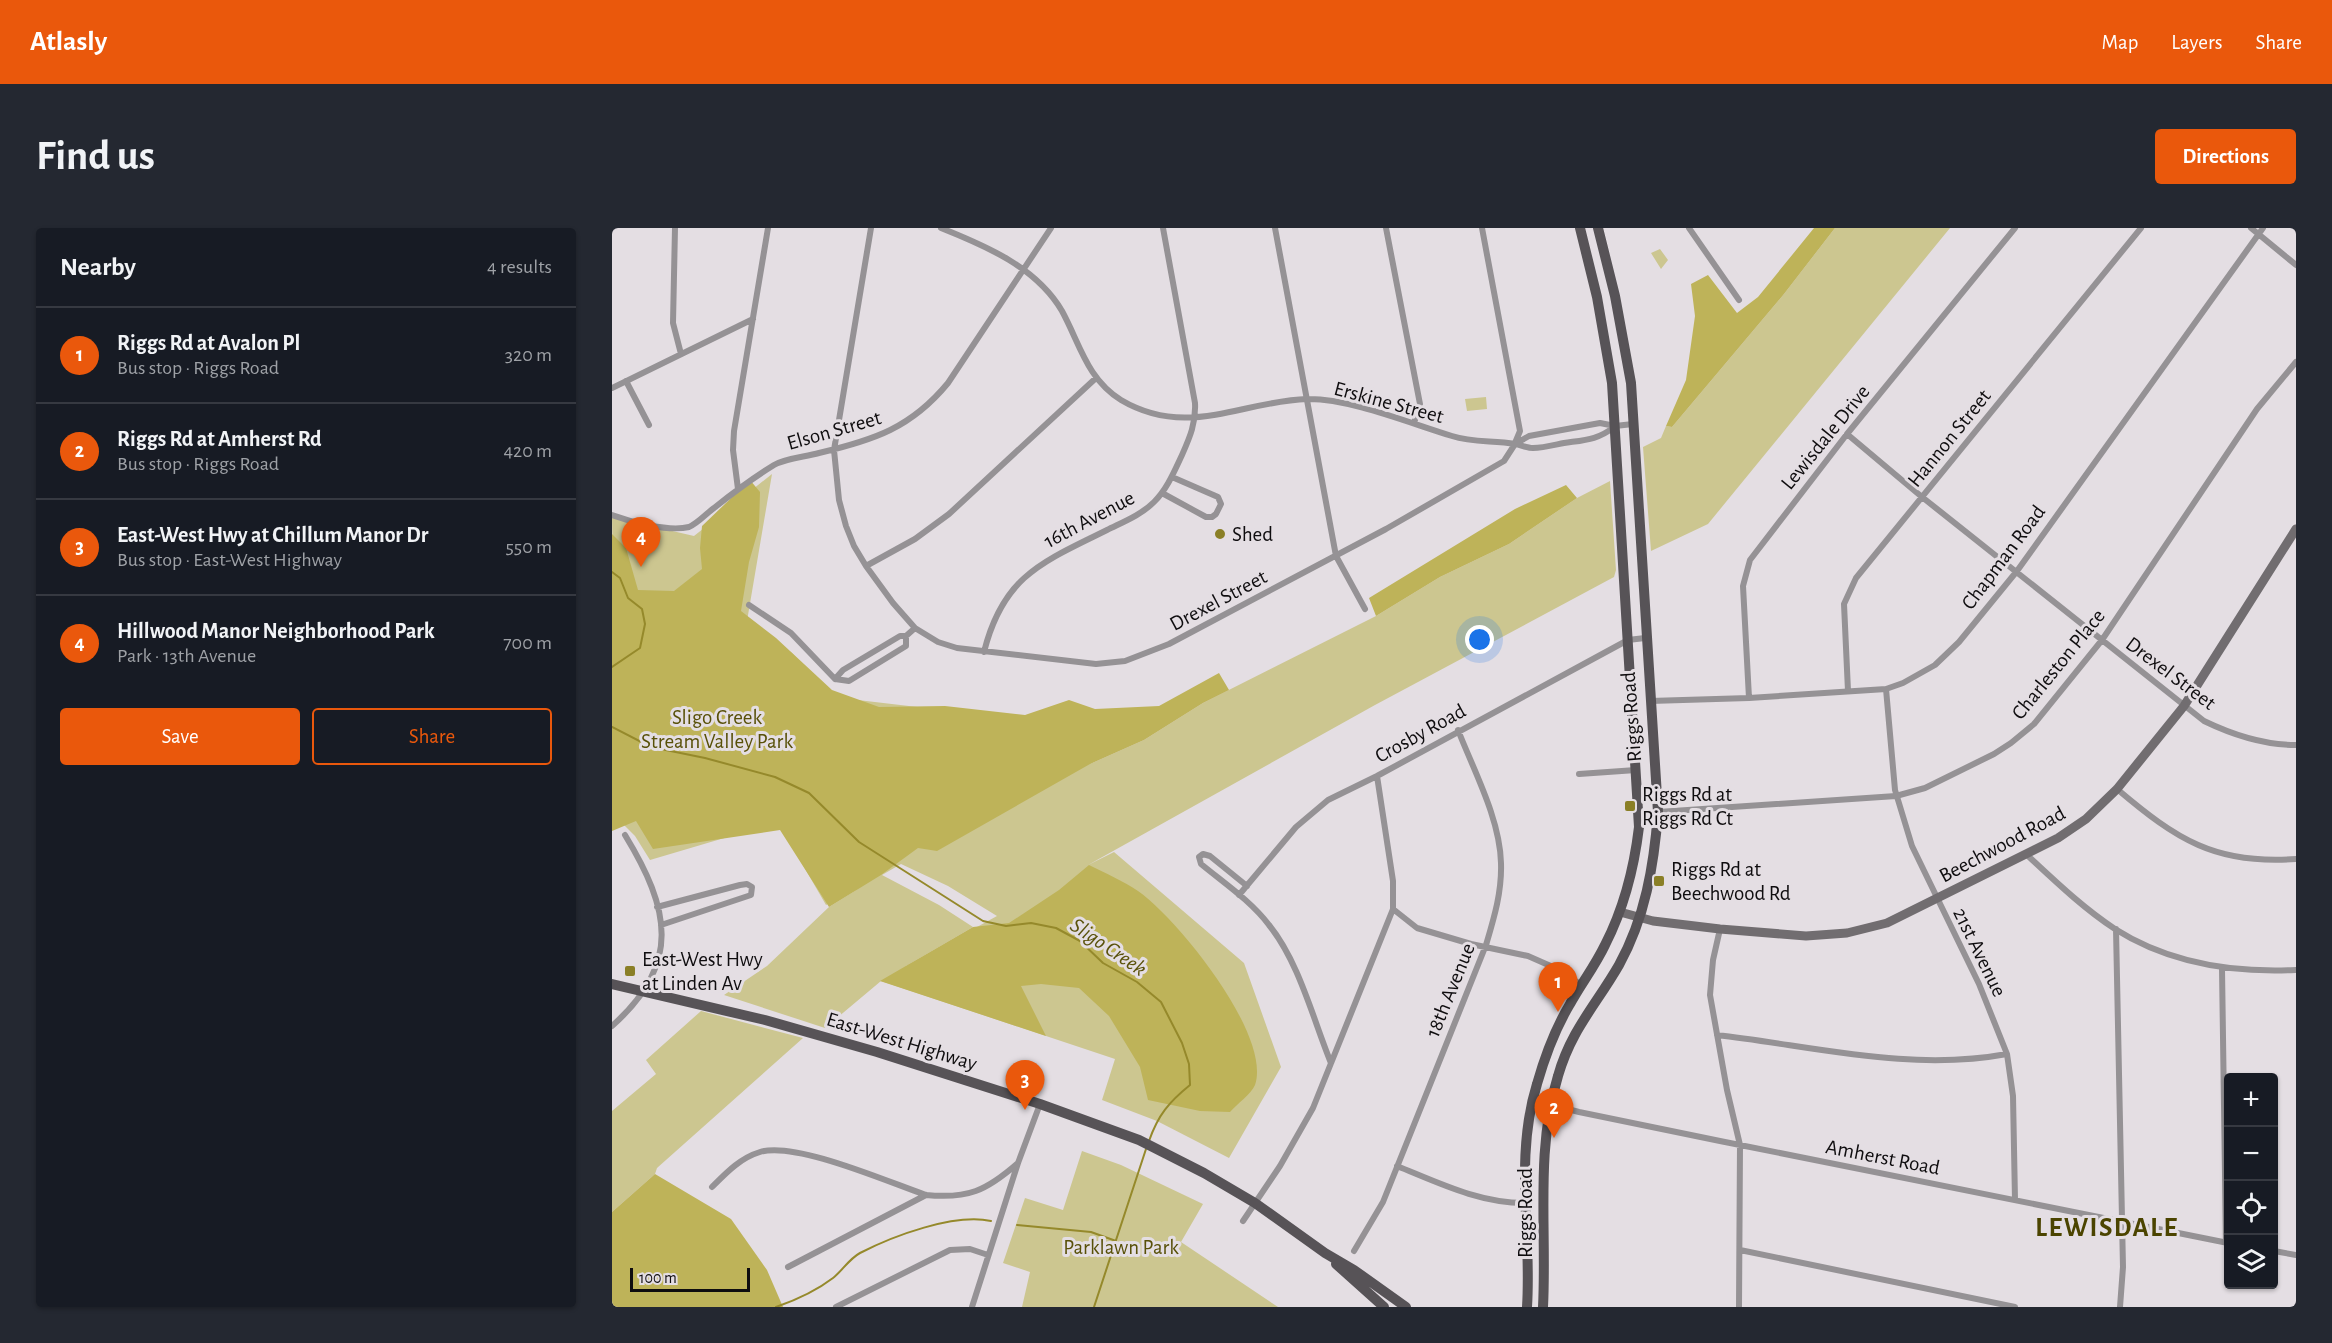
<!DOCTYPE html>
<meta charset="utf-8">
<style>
:root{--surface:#171b24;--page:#242831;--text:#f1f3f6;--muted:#9ea1a6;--line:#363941;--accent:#ea580c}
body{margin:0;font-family:"Alegreya Sans",sans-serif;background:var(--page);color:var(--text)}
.controls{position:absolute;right:18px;bottom:18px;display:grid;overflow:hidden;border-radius:6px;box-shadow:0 2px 4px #0004}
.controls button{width:54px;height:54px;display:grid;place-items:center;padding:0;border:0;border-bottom:2px solid var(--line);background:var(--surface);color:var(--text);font:30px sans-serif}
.scale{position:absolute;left:18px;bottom:15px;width:120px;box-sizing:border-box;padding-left:6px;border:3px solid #0f0d0f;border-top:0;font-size:16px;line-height:21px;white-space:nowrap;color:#0f0d0f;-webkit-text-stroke:4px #e4dee3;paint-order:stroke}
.you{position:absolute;left:868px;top:412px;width:21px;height:21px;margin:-15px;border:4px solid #fff;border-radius:50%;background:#1a73e8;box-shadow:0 0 0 9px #1a73e833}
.badge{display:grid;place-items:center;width:39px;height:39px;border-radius:50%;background:var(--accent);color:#fff;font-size:20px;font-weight:700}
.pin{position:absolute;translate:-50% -50px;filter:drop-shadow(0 2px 3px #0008)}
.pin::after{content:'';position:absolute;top:32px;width:21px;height:18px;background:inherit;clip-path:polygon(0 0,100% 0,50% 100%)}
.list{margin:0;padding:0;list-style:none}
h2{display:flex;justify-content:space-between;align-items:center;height:78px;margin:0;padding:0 24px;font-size:26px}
h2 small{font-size:20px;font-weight:400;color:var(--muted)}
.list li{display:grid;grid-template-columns:39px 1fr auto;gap:18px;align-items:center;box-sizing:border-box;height:96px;padding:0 24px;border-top:2px solid var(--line)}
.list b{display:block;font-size:22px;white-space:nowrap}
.list p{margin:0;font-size:20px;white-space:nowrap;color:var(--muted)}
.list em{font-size:20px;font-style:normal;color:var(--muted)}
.actions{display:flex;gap:12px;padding:18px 24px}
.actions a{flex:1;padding:14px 0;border:2px solid var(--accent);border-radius:6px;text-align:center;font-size:21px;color:var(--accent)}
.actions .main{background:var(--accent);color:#fff}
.icon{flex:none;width:33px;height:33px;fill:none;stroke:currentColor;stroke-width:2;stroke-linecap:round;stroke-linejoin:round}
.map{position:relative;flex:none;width:1684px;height:1079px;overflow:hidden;border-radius:6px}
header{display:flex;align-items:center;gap:36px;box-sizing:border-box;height:84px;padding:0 30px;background:var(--accent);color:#fff}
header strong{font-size:28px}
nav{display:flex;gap:33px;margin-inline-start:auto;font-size:21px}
.intro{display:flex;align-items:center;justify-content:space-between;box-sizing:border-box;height:144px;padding:0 36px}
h1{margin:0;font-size:42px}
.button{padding:15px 27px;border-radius:6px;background:var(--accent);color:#fff;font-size:21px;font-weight:700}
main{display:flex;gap:36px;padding:0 36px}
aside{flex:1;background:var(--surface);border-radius:6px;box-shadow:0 2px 4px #0004}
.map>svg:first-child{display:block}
.green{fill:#ccc690;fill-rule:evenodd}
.forest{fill:#beb359}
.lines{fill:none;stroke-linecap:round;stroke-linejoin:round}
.stream{stroke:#95892b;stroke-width:2}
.street{stroke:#959295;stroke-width:6}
.secondary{stroke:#716d70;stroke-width:9}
.primary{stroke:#575357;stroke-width:10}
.poi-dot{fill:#8a7f26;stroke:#e4dee3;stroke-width:2}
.labels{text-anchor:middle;stroke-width:6;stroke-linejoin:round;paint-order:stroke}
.street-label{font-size:21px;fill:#0f0d0f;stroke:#e4dee3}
.poi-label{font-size:21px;fill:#0f0d0f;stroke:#e4dee3;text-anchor:start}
.park-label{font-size:21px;fill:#585008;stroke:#e4dee3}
.water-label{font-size:22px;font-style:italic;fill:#5a520b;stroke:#e4dee3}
.district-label{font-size:27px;font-weight:bold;letter-spacing:1.5px;fill:#4b4400;stroke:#e4dee3}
</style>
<header>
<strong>Atlasly</strong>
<nav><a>Map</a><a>Layers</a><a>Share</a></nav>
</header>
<div class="intro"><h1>Find us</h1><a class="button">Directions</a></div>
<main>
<aside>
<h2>Nearby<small>4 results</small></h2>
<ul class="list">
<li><span class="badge">1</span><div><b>Riggs Rd at Avalon Pl</b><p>Bus stop · Riggs Road</p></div><em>320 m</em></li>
<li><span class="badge">2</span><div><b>Riggs Rd at Amherst Rd</b><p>Bus stop · Riggs Road</p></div><em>420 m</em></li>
<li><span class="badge">3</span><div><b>East-West Hwy at Chillum Manor Dr</b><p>Bus stop · East-West Highway</p></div><em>550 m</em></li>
<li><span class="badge">4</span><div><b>Hillwood Manor Neighborhood Park</b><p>Park · 13th Avenue</p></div><em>700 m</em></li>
</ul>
<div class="actions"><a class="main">Save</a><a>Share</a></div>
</aside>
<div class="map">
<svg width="1684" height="1079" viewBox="0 0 1684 1079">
<rect width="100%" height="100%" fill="#e4dee3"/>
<path class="green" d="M1223 0H1338L1096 296 1039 323 1031 219 1049 210 1054 198 1060 199 1172 66Z
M1048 21 1056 32 1049 41 1039 25Z
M874 169 875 181 855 183 853 171Z
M160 246 135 393 180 425 220 469 529 505 478 536 532 512 591 475 764 388 828 349 897 316 965 270 998 253 1004 342 1002 349 763 477 476 637 502 624 632 735 669 839 617 930 545 893 490 872 503 831 269 753 213 800 112 767 155 738 217 679 246 661 214 677 166 594 38 632 23 608 5 590 0 289 82 308ZM289 636 336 658 385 688 294 738 361 699 327 677 270 647Z
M89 783 191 810 45 940 43 946 0 984V883L44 846 34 832Z
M470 923 509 937 591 976 569 1014 666 1079H410L418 1044 391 1035 413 970 451 982Z"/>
<path class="forest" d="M1202 0H1223L1172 66 1060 199 1054 198 1074 152 1083 88 1079 56 1096 47 1125 85 1146 69Z
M138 252 148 264 147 299 137 334 129 383 164 410 220 462 267 479 333 478 413 487 457 472 483 481 547 478 607 445 617 462 591 475 532 512 478 536 325 623 306 620 269 647 217 679 168 602 41 621 24 593 0 603V306L14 320 26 362 62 363 90 341 88 320 90 298Z
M954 257 965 270 897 316 828 349 764 388 757 370 903 281Z
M477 637C493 645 511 653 526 663 565 690 660 807 643 857 639 866 625 876 618 884L588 883 536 872 528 839 497 788 467 760 429 756 409 758 434 808 268 753 361 699 397 695 447 662Z
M43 946 119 991 155 1042 171 1079H0V984Z"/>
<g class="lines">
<path class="stream" d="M0 344 8 350 16 370 30 381 33 396 28 420 0 439
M0 499 39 519 93 530 163 549 197 565 247 614 371 693 394 698 419 695 444 700 468 713 491 735 525 754 549 774 570 815 577 836 578 857C557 874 546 887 537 913
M405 997 479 1004 504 1013
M164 1079C184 1072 204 1063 221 1050 230 1043 237 1031 248 1025 281 1008 342 985 379 993
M482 1079 534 921"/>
<path class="street" d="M63 0 61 95 69 126
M259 0 222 222 227 272 234 298 242 318 254 338 281 375 303 400 326 414 345 420 484 436 513 433 557 416 774 301 892 233 903 216 917 208 988 195 1003 198 1021 196
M329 0C374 18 424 39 450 83 468 116 475 151 509 172 575 211 630 173 695 171 737 170 800 196 840 208 861 215 882 212 903 216 909 217 915 220 921 220 931 220 942 217 952 215 972 212 986 212 1002 199
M663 0 724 328 753 381
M774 0 808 176 802 195
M870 0 908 203 903 215
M1077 0 1127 72
M1639 0 1684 37
M14 153 37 197
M0 160 141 91
M1235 206 1310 269 1592 493C1621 507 1652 517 1684 517
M126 261 121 222 122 203 156 0
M550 265 594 289H600L604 286 609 276 606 269 560 249
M0 287C19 294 56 304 77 299 85 296 95 285 102 280 122 264 141 250 162 237 174 230 193 229 207 225 262 212 299 200 336 155L439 0
M254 338 303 311 337 286 484 150
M137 377 179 405 223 451
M372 424C391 348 430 334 495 302 511 294 529 287 542 274 555 261 562 244 570 227 578 209 584 195 583 175L551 0
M223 451 231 442 288 408H294L303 400
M223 451 237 453 294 418V408
M1274 461 1283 562 1300 618 1367 756 1395 826 1401 868 1403 972
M1236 463 1232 376 1244 350 1529 0
M1137 470 1131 358 1138 332 1235 206 1403 0
M1038 473 1137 470 1274 461 1291 455 1323 437 1347 414 1405 343 1651 0
M967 546 1024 542
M1505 561C1564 611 1603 637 1684 631
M1046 584 1284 568 1313 560 1382 526 1399 515 1422 496 1490 412 1645 181 1684 134
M1415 627C1443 653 1471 680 1503 701 1558 736 1620 745 1684 742
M635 658 598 628 591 626 587 629 589 636C612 655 639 673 657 697 687 734 701 791 719 835
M627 667 684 599 716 572 765 548 1016 412 1033 410
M45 679 128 657 135 656 140 659 139 667 49 697
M781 681 805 700 859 716 916 728 941 739 970 757
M1108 701 1101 732 1098 767 1115 862 1128 917 1127 1079
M1504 701 1511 1039 1508 1079
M1610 741 1614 1014
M0 798C70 736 58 681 13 607
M1105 807C1201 818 1298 844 1395 826
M921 872 967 884 1108 913 1616 1015
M785 938C827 955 867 975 913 975
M100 959C114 945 128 930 148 924 183 913 276 954 314 967 356 971 374 963 406 935
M631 993 668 938 701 880 781 681V653L765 548
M1128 1022 1403 1079
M742 1023 771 974 874 717C882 690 890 664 889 635 888 591 862 543 846 502
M1662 1023 1684 1027
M176 1039 314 967
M224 1079 338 1022 358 1021 376 1027
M360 1079 406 935 428 876"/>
<path class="secondary" d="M1008 684 1041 693 1108 701 1194 708 1235 705 1275 695 1446 610 1474 591 1505 561 1572 478 1684 301"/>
<path class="primary" d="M0 756 153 792 265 824 428 876 527 912 592 945 643 975 713 1025 742 1042 794 1079
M724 1036 772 1079
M915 1079C920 1004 902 930 925 856 933 828 943 801 958 776 969 756 983 738 993 717 1012 680 1022 641 1027 599L1000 155 985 69 968 0
M931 1079C935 1002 923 923 946 848 959 802 984 777 1007 737 1033 690 1042 638 1046 584L1019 155 1003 68 986 0"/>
</g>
<g class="poi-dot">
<circle cx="608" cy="306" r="6"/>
<rect x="1012" y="572" width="12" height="12" rx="3"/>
<rect x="1041" y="647" width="12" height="12" rx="3"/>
<rect x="12" y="737" width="12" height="12" rx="3"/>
</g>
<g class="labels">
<g class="street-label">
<text transform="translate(777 174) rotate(15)" y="7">Erskine Street</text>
<text transform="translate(222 202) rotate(-16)" y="7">Elson Street</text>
<text transform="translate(1213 209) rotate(-51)" y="7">Lewisdale Drive</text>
<text transform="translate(1337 210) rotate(-51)" y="7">Hannon Street</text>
<text transform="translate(477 291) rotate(-28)" y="7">16th Avenue</text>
<text transform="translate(1391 329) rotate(-53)" y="7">Chapman Road</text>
<text transform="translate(606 372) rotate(-28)" y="7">Drexel Street</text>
<text transform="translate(1446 436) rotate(-51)" y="7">Charleston Place</text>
<text transform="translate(1559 445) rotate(37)" y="7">Drexel Street</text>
<text transform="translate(1019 489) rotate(-94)" y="7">Riggs Road</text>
<text transform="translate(808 505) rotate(-29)" y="7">Crosby Road</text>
<text transform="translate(1390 616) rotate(-28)" y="7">Beechwood Road</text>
<text transform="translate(1368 724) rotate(64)" y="7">21st Avenue</text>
<text transform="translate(838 762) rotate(-68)" y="7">18th Avenue</text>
<text transform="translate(290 813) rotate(17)" y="7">East-West Highway</text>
<text transform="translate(1271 929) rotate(11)" y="7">Amherst Road</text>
<text transform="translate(913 985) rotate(-90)" y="7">Riggs Road</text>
</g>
<g class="poi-label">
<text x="620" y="313">Shed</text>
<text x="1030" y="573">Riggs Rd at<tspan x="1030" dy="24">Riggs Rd Ct</tspan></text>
<text x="1059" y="648">Riggs Rd at<tspan x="1059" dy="24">Beechwood Rd</tspan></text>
<text x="30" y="738">East-West Hwy<tspan x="30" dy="24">at Linden Av</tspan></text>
</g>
<g class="park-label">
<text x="105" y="496">Sligo Creek<tspan x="105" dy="24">Stream Valley Park</tspan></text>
<text x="509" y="1026">Parklawn Park</text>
</g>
<g class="water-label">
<text transform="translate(497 718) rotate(34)" y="8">Sligo Creek</text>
</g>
<g class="district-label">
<text x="1495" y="1008">LEWISDALE</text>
</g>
</g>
</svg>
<div class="controls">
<button>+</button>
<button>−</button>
<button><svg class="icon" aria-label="locate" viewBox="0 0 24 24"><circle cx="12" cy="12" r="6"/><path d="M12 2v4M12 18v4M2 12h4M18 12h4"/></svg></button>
<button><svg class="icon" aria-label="layers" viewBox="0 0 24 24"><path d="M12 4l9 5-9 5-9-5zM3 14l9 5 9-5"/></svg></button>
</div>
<div class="scale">100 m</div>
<div class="you"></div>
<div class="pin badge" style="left:946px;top:784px">1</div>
<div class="pin badge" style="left:942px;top:910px">2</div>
<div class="pin badge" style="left:413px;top:882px">3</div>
<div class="pin badge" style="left:29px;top:339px">4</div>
</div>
</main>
